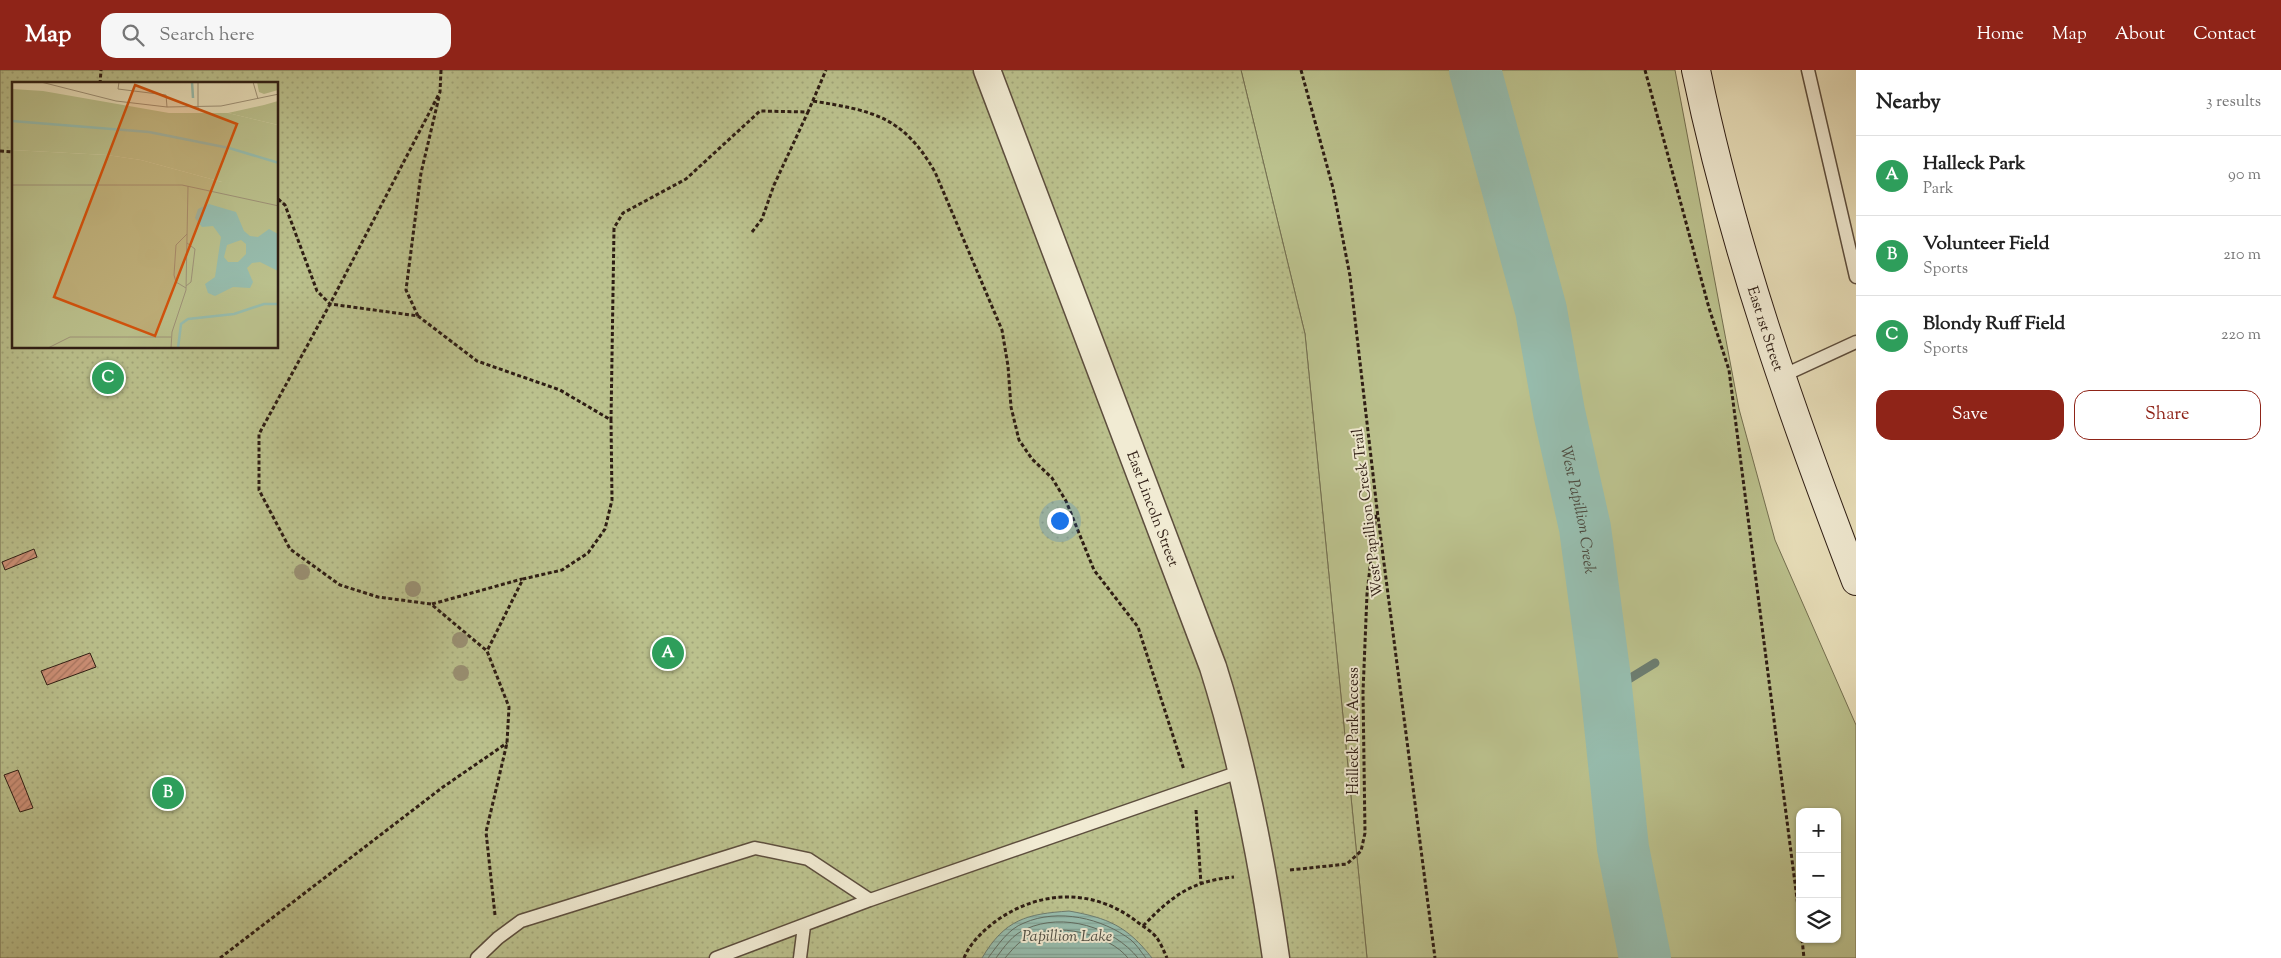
<!DOCTYPE html>
<meta charset="utf-8">
<style>
:root{--surface:#fff;--page:#f6f6f6;--text:#222;--muted:#767676;--line:#e0e0e0;--accent:#8f2418}
body{margin:0;font-family:"Sorts Mill Goudy",serif;background:var(--page);color:var(--text)}
.controls{position:absolute;right:15px;bottom:15px;display:grid;overflow:hidden;border-radius:10px;box-shadow:0 1px 4px #0004}
.controls button{width:45px;height:45px;display:grid;place-items:center;padding:0;border:0;border-bottom:1px solid var(--line);background:var(--surface);color:var(--text);font:25px sans-serif}
.you{position:absolute;left:1059px;top:450px;width:18px;height:18px;margin:-12px;border:4px solid #fff;border-radius:50%;background:#1a73e8;box-shadow:0 0 0 8px #1a73e833}
.badge{display:grid;place-items:center;width:32px;height:32px;border-radius:50%;background:var(--accent);color:#fff;font-size:16px;font-weight:700}
.pin{position:absolute;translate:-50% -50%;border:2px solid #fff;box-shadow:0 1px 5px #0006}
.list{margin:0;padding:0;list-style:none}
h2{display:flex;justify-content:space-between;align-items:center;height:65px;margin:0;padding:0 20px;font-size:21px}
h2 small{font-size:16px;font-weight:400;color:var(--muted)}
.list li{display:grid;grid-template-columns:32px 1fr auto;gap:15px;align-items:center;box-sizing:border-box;height:80px;padding:0 20px;border-top:1px solid var(--line)}
.list b{display:block;font-size:19px;white-space:nowrap}
.list p{margin:0;font-size:16px;white-space:nowrap;color:var(--muted)}
.list em{font-size:16px;font-style:normal;color:var(--muted)}
.actions{display:flex;gap:10px;padding:15px 20px}
.actions a{flex:1;padding:11px 0;border:1px solid var(--accent);border-radius:15px;text-align:center;font-size:18px;color:var(--accent)}
.actions .main{background:var(--accent);color:#fff}
.icon{flex:none;width:28px;height:28px;fill:none;stroke:currentColor;stroke-width:2;stroke-linecap:round;stroke-linejoin:round}
.map{position:relative;flex:none;width:1856px;height:888px;overflow:hidden}
header{display:flex;align-items:center;gap:30px;box-sizing:border-box;height:70px;padding:0 25px;background:var(--accent);color:#fff}
header strong{font-size:24px}
nav{display:flex;gap:28px;margin-inline-start:auto;font-size:18px}
.search{width:350px;height:45px;background:var(--page);display:flex;align-items:center;gap:12px;box-sizing:border-box;padding:0 18px;border-radius:15px;color:var(--muted);font-size:19px}
main{display:flex}
aside{flex:1;background:var(--surface)}
.map>svg:first-child{display:block}
.grass{fill:#bbc18d;stroke:#746f50;fill-rule:evenodd}
.park{fill:url(#park-dots);stroke:#746f50;fill-rule:evenodd}
.water{fill:url(#water-rules);stroke:#6d7d70}
.lines{fill:none;stroke-linecap:round;stroke-linejoin:round}
.shore{stroke:#626d61;stroke-width:1}
.stream{stroke:#6d7d70;stroke-width:9}
.river{stroke:#97bdae;stroke-width:52}
.building{fill:url(#building-hatch);stroke:#2e1d14}
.lane-casing{stroke:#5d4e3e;stroke-width:15}
.street-casing{stroke:#5d4e3e;stroke-width:29}
.secondary-casing{stroke:#2e1d14;stroke-width:30}
.path{stroke:#2e1d14;stroke-width:3;stroke-dasharray:4 2.5;stroke-linecap:butt}
.lane{stroke:#f1ebd3;stroke-width:12}
.street{stroke:#f1ebd3;stroke-width:26}
.secondary{stroke:#f1ebd3;stroke-width:28}
.tree{fill:#999073}
.labels{text-anchor:middle;stroke-width:4;stroke-linejoin:round;paint-order:stroke}
.street-label{font-size:15px;fill:#2e1d14;stroke:#f1ebd3}
.water-label{font-size:16px;font-style:italic;fill:#4e4d42;stroke:#f1ebd3}
.inset-river{fill:none;stroke:#97bdae;stroke-width:2.5}
.inset-road{fill:none;stroke:#9e9278;stroke-width:1}
.view{fill:#d5530d;fill-opacity:0.15;stroke:#d5530d;stroke-width:2.5}
.inset-edge{fill:none;stroke:#2e1d14;stroke-width:2.5}
</style>
<header>
<strong>Map</strong>
<div class="search"><svg class="icon" aria-label="search" viewBox="0 0 24 24"><circle cx="10" cy="10" r="6"/><path d="M15 15l6 6"/></svg>Search here</div>
<nav><a>Home</a><a>Map</a><a>About</a><a>Contact</a></nav>
</header>
<main>
<div class="map">
<svg width="1856" height="888" viewBox="0 0 1856 888">
<defs>
<pattern id="park-dots" width="8" height="8" patternUnits="userSpaceOnUse" patternTransform="scale(1.25)"><rect width="8" height="8" fill="#bbc18d"/><path d="M2 2h.1M6 6h.1" fill="none" stroke="#a1a579" stroke-width="1.8" stroke-linecap="round"/></pattern>
<pattern id="water-rules" width="6" height="5" patternUnits="userSpaceOnUse" patternTransform="scale(1.25)"><rect width="6" height="5" fill="#97bdae"/><path d="M0 2.5h6" fill="none" stroke="#82a295"/></pattern>
<pattern id="building-hatch" width="6" height="6" patternUnits="userSpaceOnUse" patternTransform="scale(1.25)"><rect width="6" height="6" fill="#cd9077"/><path d="M-1 1l2-2M0 6l6-6M5 7l2-2" fill="none" stroke="#a77560"/></pattern>
</defs>
<rect width="100%" height="100%" fill="#e9e0bb"/>
<filter id="stains"><feTurbulence type="fractalNoise" baseFrequency=".004" numOctaves="4"/><feColorMatrix values="0 0 0 0 .2 0 0 0 0 .09 0 0 0 0 .02 0 0 0 .5 -.17"/></filter>
<radialGradient id="worn" r=".72"><stop offset=".6" stop-color="#630" stop-opacity="0"/><stop offset="1" stop-color="#630" stop-opacity=".3"/></radialGradient>
<path class="grass" d="M1241 0H1675L1739 339 1775 470 1856 655V888H1367L1305 264ZM1800 742H1837V869H1800Z"/>
<path class="park" d="M0 0H1241L1305 264 1367 888H0ZM14 14H278V278H14Z"/>
<path class="water" d="M1069 841C1108 848 1127 856 1152 888H982C1005 849 1027 844 1069 841Z"/>
<g class="lines">
<path class="shore" d="M988 888C998 875 1008 859 1024 853 1058 838 1102 848 1131 870 1137 875 1141 882 1146 888
M996 888C1004 877 1013 864 1026 859 1063 842 1113 857 1138 888
M1005 888C1012 880 1018 872 1028 867 1055 851 1109 864 1128 888"/>
<path class="stream" d="M1606 623 1655 593"/>
<path class="river" id="s1" d="M1475 0 1541 240 1559 342 1585 458 1605 608 1623 778 1645 888"/>
</g>
<path class="building" d="M34 479 37 487 5 500 2 492Z
M90 583 96 597 47 615 41 601Z
M18 700 33 738 20 742 4 705Z"/>
<g class="lines">
<defs>
<path id="lane" d="M1808 0 1856 207
M1780 307 1856 272
M477 888 498 868 521 851 755 778 808 789 870 830
M716 888 870 830 1242 701
M800 888 804 856"/>
<g id="street">
<path id="s2" d="M987 0 1213 597C1243 692 1262 790 1276 888"/>
</g>
<g id="secondary">
<path id="s3" d="M1696 0C1732 175 1792 344 1856 511"/>
</g>
</defs>
<use href="#lane" class="lane-casing"/>
<use href="#street" class="street-casing"/>
<use href="#secondary" class="secondary-casing"/>
<path class="path" d="M441 0 440 22 330 234 259 364V420L290 479 340 515 378 527 431 534 487 581
M1301 0 1333 118 1350 206 1377 439 1435 888
M1645 0 1709 238 1729 300 1800 852
M100 14 101 0
M813 31C873 41 903 46 935 102L1002 260 1008 296 1011 337 1019 370 1032 389 1052 408 1066 431 1094 500 1138 557 1184 700
M0 81 14 82
M278 129 285 135 317 221 330 234 418 246 477 291 560 320 611 350 614 158 623 143 686 109 760 41 808 42 826 0
M752 162 762 149 774 115 808 42
M418 246 406 220 421 103 439 27
M432 534 522 509
M1196 740 1201 814
M1290 800 1347 794 1361 781 1365 763 1363 622 1367 524 1376 444
M495 845 486 762 507 673 509 637 487 581 523 509 562 500 588 483 605 459 612 430 611 350
M1143 856C1172 826 1191 811 1234 807
M1802 869 1804 888
M220 888 443 717 507 673
M964 888C970 873 983 861 996 851 1039 820 1093 818 1136 851 1142 856 1152 861 1157 868 1161 874 1164 881 1167 888"/>
<use href="#lane" class="lane"/>
<use href="#street" class="street"/>
<use href="#secondary" class="secondary"/>
</g>
<g class="tree">
<circle cx="302" cy="502" r="8"/>
<circle cx="413" cy="519" r="8"/>
<circle cx="460" cy="570" r="8"/>
<circle cx="461" cy="603" r="8"/>
</g>
<g class="labels">
<g class="street-label">
<text dy="5" stroke="none"><textPath href="#s3" startOffset="268">East 1st Street</textPath></text>
<text dy="5" stroke="none"><textPath href="#s2" startOffset="469">East Lincoln Street</textPath></text>
<text transform="translate(1367 443) rotate(-97)" y="5">West Papillion Creek Trail</text>
<text transform="translate(1353 661) rotate(-90)" y="5">Halleck Park Access</text>
</g>
<g class="water-label">
<text dy="6" stroke="none"><textPath href="#s1" startOffset="452">West Papillion Creek</textPath></text>
<text x="1067" y="871">Papillion Lake</text>
</g>
</g>
<g transform="translate(12 12)">
<rect width="266" height="266" fill="#e9e0bb"/>
<path d="M245 0H266V8L252 12 247 10ZM0 7 31 9 157 31H216L266 43V100H210L129 78 95 73 0 68Z" fill="#bbc18d"/>
<path d="M266 19V43L216 31 252 23ZM0 68 95 73 129 78 210 100H266V266H0Z" fill="#bbc18d"/>
<path d="M197 122 224 130 232 149 238 154 246 155 257 147 266 152V189L248 180 240 181 235 186 241 200 238 206 221 205 203 214 196 211 193 202 203 195 209 155 201 144 190 145 183 136 186 127ZM229 158 234 162V172L226 180H216L212 175 215 163Z" fill="#97bdae" fill-rule="evenodd"/>
<path class="inset-river" d="M180 0 181 16M0 39 137 50 217 66 267 81M166 266 169 242 176 237 222 232 252 222H267"/>
<path class="inset-road" d="M29 0 104 19 155 25 209 24 267 12M107 0 106 7 154 13 155 25M186 0V26M241 0 246 17M0 103H170L267 124M174 204 179 200 183 167 175 161M174 206 164 200 162 193 164 163 175 152M36 266 58 255H159M159 266 160 250 174 208 176 104"/>
<path class="view" d="M123 3 225 42 143 254 42 215Z"/>
<rect width="266" height="266" class="inset-edge"/>
</g>
<rect width="100%" height="100%" filter="url(#stains)"/>
<rect width="100%" height="100%" fill="url(#worn)"/>
</svg>
<div class="controls">
<button>+</button>
<button>−</button>
<button><svg class="icon" aria-label="layers" viewBox="0 0 24 24"><path d="M12 4l9 5-9 5-9-5zM3 14l9 5 9-5"/></svg></button>
</div>
<div class="you"></div>
<div class="pin badge" style="left:668px;top:583px;background:#2e9e5b">A</div>
<div class="pin badge" style="left:168px;top:723px;background:#2e9e5b">B</div>
<div class="pin badge" style="left:108px;top:308px;background:#2e9e5b">C</div>
</div>
<aside>
<h2>Nearby<small>3 results</small></h2>
<ul class="list">
<li><span class="badge" style="background:#2e9e5b">A</span><div><b>Halleck Park</b><p>Park</p></div><em>90 m</em></li>
<li><span class="badge" style="background:#2e9e5b">B</span><div><b>Volunteer Field</b><p>Sports</p></div><em>210 m</em></li>
<li><span class="badge" style="background:#2e9e5b">C</span><div><b>Blondy Ruff Field</b><p>Sports</p></div><em>220 m</em></li>
</ul>
<div class="actions"><a class="main">Save</a><a>Share</a></div>
</aside>
</main>
